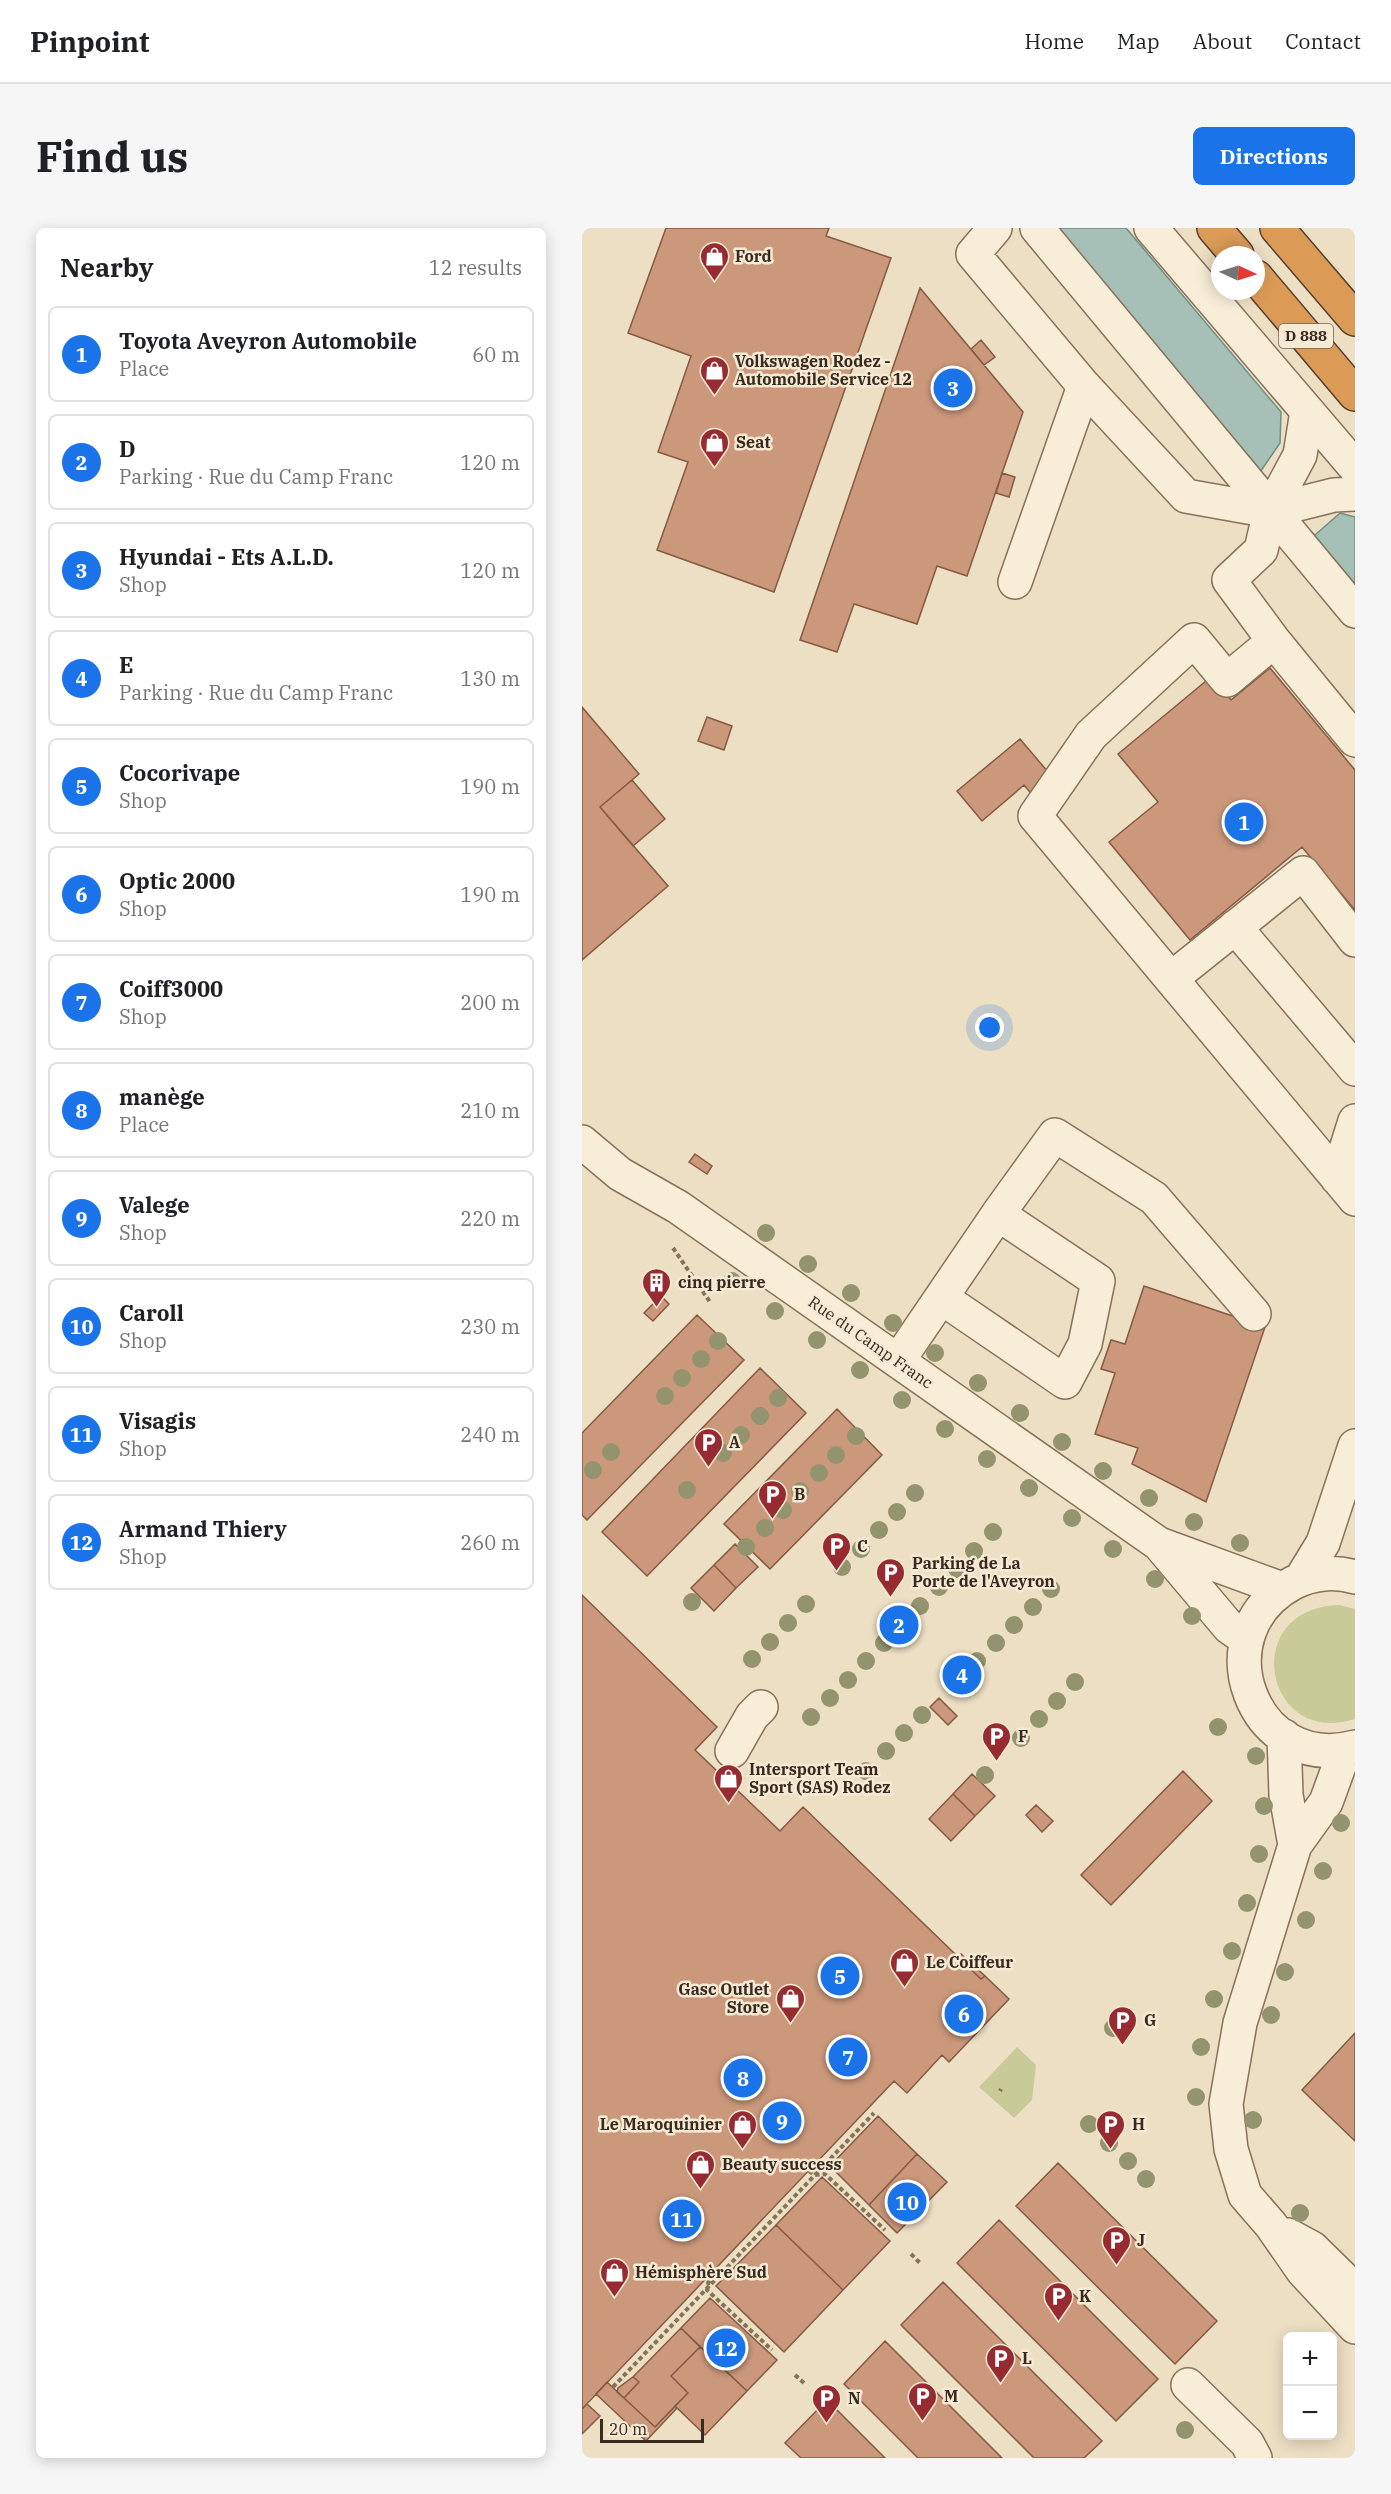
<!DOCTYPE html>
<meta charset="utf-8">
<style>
:root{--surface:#fff;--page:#f6f6f6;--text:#202124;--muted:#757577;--line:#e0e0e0;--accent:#1a73e8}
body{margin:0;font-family:"IBM Plex Serif",serif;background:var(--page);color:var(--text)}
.controls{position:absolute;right:18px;bottom:18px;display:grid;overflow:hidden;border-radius:9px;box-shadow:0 3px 15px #0003}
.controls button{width:54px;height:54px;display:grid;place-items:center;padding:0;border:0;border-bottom:2px solid var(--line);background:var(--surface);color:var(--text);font:30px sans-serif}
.compass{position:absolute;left:629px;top:18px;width:54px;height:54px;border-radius:50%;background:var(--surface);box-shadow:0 3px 15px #0003;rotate:94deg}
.scale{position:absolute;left:18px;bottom:15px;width:104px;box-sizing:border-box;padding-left:6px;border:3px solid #382a1f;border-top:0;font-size:16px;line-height:21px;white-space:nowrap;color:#382a1f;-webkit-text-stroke:4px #f5ead4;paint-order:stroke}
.you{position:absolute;left:408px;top:800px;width:21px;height:21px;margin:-15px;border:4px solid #fff;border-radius:50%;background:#1a73e8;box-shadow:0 0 0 9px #1a73e833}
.badge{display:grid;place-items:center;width:39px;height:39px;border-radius:50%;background:var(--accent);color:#fff;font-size:20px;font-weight:700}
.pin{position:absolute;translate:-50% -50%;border:3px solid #fff;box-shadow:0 2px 6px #0006}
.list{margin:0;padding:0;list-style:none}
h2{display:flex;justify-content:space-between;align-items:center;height:78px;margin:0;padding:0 24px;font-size:26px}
h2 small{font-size:20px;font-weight:400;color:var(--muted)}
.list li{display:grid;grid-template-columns:39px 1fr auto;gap:18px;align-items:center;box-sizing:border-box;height:96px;margin:0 12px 12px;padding:0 12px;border:2px solid var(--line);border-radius:9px}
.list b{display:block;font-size:22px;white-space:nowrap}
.list p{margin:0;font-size:20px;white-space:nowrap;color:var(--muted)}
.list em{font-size:20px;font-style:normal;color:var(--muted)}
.map{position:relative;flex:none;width:773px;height:2230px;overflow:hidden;border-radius:9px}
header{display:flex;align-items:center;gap:36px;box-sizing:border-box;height:84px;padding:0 30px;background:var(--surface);border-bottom:2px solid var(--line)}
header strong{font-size:28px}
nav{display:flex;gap:33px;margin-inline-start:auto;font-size:21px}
.intro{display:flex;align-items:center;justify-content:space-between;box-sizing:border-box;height:144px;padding:0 36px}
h1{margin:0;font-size:42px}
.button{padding:15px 27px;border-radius:9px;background:var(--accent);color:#fff;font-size:21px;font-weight:700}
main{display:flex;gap:36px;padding:0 36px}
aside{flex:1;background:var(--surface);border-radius:9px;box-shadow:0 3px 15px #0003}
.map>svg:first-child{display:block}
.green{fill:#c8cb98}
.water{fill:#a6c0b7;stroke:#6d8f85;stroke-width:1.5}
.building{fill:#cb987b;stroke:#865941;stroke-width:1.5}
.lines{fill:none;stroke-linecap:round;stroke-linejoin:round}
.minor-casing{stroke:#88715b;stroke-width:36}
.highway-casing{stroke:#553f2f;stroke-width:36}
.path{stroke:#88715b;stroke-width:4;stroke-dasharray:4.5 3;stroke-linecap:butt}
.minor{stroke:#f8edd7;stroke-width:33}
.highway{stroke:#db9b57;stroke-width:33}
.tree{fill:#93936d}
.labels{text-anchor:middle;stroke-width:5;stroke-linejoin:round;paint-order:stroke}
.shield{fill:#f5ead4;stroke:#716455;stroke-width:1.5}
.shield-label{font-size:15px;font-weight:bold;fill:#382a1f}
.poi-label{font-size:16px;font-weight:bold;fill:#382a1f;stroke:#f5ead4;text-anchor:start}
.street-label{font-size:16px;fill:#382a1f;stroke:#f5ead4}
</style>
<header>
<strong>Pinpoint</strong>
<nav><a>Home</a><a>Map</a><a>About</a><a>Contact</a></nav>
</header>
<div class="intro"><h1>Find us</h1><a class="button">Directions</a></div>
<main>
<aside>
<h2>Nearby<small>12 results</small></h2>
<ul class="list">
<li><span class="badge">1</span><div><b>Toyota Aveyron Automobile</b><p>Place</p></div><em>60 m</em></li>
<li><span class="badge">2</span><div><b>D</b><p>Parking · Rue du Camp Franc</p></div><em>120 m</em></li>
<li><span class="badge">3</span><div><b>Hyundai - Ets A.L.D.</b><p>Shop</p></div><em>120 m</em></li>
<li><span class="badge">4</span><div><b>E</b><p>Parking · Rue du Camp Franc</p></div><em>130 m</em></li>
<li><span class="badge">5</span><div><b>Cocorivape</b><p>Shop</p></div><em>190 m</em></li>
<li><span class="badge">6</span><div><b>Optic 2000</b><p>Shop</p></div><em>190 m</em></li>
<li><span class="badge">7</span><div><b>Coiff3000</b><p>Shop</p></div><em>200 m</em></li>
<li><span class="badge">8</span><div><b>manège</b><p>Place</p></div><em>210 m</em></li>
<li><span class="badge">9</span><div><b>Valege</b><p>Shop</p></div><em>220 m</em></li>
<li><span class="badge">10</span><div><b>Caroll</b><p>Shop</p></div><em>230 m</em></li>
<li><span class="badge">11</span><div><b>Visagis</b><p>Shop</p></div><em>240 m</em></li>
<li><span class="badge">12</span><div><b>Armand Thiery</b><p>Shop</p></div><em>260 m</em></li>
</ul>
</aside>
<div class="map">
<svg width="773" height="2230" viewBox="0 0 773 2230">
<rect width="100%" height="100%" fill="#eddfc4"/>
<path class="green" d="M757 1377 773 1381V1491C682 1520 656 1380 757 1377Z
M435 1819 454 1837 450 1872 432 1890 397 1859Z"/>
<path class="water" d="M465 0H544L699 184 698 215 674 250Z
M758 285 773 289V370L725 314Z"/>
<path class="building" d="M84 0H247L244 8 309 30 192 364 75 322 106 234 76 224 109 128 46 105Z
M338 60 441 184 385 348 355 338 335 396 272 376 255 424 218 412Z
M399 112 413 129 402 137 389 121Z
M420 245 433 249 427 269 414 265Z
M688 440 773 542V682L720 619 608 712 527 614 576 574 536 526 630 448 649 472Z
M0 479 57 546 18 579 86 658 0 732Z
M125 489 150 498 142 522 116 513Z
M438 511 472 551 452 569 442 557 400 593 375 563Z
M50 552 83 591 51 618 18 579Z
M113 926 130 938 125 946 107 934Z
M562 1058 683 1099 624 1274 550 1236 556 1220 513 1206 533 1145 519 1141 529 1112 543 1116Z
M79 1068 87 1076 71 1093 62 1085Z
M115 1087 162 1132 5 1292 0 1287V1205Z
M178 1140 224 1185 65 1348 20 1304Z
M255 1181 300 1227 188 1341 142 1296Z
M153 1316 176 1339 154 1360 132 1337Z
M132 1337 154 1360 132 1383 109 1360Z
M0 1367 135 1499 113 1522 198 1603 221 1579 399 1751 403 1748 427 1771 367 1834 360 1827 325 1865 312 1853 0 2181Z
M357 1470 375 1488 366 1497 348 1479Z
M601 1543 630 1573 529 1677 499 1647Z
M390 1546 413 1568 393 1588 371 1566Z
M371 1566 393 1588 369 1613 347 1591Z
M454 1577 471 1593 460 1604 444 1587Z
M379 1726 403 1748 399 1751 376 1729Z
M773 1805V1913L720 1862Z
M296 1888 335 1926 287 1977 248 1938Z
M335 1926 365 1954 315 2005 287 1977Z
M476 1935 635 2093 593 2136 434 1978Z
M240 1949 308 2013 261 2062 194 1997Z
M417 1992 576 2151 534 2193 375 2035Z
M194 1997 261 2062 202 2124 134 2058Z
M361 2054 520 2213 502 2230H452L319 2097Z
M128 2070 195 2132 165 2163 99 2100Z
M99 2100 118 2119 89 2148 106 2165 73 2199 42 2170 57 2154 51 2149Z
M303 2113 420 2230H336L262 2156Z
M118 2119 165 2163 123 2207 93 2178 106 2165 89 2148Z
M51 2149 57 2154 42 2170 35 2164 36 2160Z
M25 2154 73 2199 93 2178 95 2180 64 2213 14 2166Z
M245 2172 303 2230H219L203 2215Z
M5 2176 18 2188 0 2206V2181Z"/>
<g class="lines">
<defs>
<path id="minor" d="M413 0 391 26 502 158 433 354
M455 0 773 383
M569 0 773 239
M502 158 604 268 688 283 679 322 647 352 692 413
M725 183 718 227 688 283 752 267 773 266
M773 512 692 413 645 452 612 412 509 507 453 588 773 971
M653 699 773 841
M590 750 721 645 773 712
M0 914 38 946 96 979 577 1316 700 1361
M755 950 773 893
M416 986 473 907 572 970 672 1086
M316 1133 416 986 516 1053 503 1116 483 1154 360 1070
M577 1316 647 1399 664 1411
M773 1349C753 1343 730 1345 711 1355 617 1405 671 1547 773 1519
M719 1351 741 1315 773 1218
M702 1508 704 1567 713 1617
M763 1522 744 1574 713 1617 658 1795 644 1876 649 1921 663 1967 689 1997 721 2043 773 2099
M150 1523 170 1488 179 1479
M706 2007 730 2020 773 2062
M606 2157 665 2215 673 2230"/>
<path id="highway" d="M632 0 655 27
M695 0 773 91
M674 49 773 166"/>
</defs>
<use href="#minor" class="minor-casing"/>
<use href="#highway" class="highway-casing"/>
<path class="path" d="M91 1020 128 1074
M418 1863 419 1861
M227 1943 232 1947 243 1946 303 2002
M329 2026 338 2035
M128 2045 125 2062 190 2122
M213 2147 222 2155
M31 2159 292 1885"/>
<use href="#minor" class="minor"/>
<use href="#highway" class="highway"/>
</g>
<g class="tree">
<circle cx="184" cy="1005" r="9"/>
<circle cx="226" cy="1036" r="9"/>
<circle cx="150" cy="1053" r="9"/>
<circle cx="269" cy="1065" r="9"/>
<circle cx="193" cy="1083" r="9"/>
<circle cx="311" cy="1095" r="9"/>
<circle cx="235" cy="1112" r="9"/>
<circle cx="136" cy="1113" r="9"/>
<circle cx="353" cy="1125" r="9"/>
<circle cx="119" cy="1131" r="9"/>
<circle cx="278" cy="1142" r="9"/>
<circle cx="100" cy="1150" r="9"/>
<circle cx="396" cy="1155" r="9"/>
<circle cx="83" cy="1168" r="9"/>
<circle cx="196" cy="1170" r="9"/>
<circle cx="320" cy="1172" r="9"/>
<circle cx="438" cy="1185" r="9"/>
<circle cx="178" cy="1188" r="9"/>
<circle cx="363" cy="1201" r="9"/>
<circle cx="159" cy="1207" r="9"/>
<circle cx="274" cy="1208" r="9"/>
<circle cx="480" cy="1214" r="9"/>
<circle cx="29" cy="1224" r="9"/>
<circle cx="141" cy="1225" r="9"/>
<circle cx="254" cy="1227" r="9"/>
<circle cx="405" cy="1231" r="9"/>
<circle cx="11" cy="1242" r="9"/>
<circle cx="521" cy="1243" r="9"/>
<circle cx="237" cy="1245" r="9"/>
<circle cx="447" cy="1260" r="9"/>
<circle cx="105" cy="1262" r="9"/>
<circle cx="218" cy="1263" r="9"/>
<circle cx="333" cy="1265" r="9"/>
<circle cx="567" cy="1270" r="9"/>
<circle cx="201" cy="1282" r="9"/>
<circle cx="315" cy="1284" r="9"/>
<circle cx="490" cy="1290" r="9"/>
<circle cx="612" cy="1294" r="9"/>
<circle cx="183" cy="1300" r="9"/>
<circle cx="297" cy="1302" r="9"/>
<circle cx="411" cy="1304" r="9"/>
<circle cx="658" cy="1315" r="9"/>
<circle cx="164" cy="1319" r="9"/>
<circle cx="279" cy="1321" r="9"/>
<circle cx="531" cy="1321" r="9"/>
<circle cx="392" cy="1323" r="9"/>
<circle cx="260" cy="1339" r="9"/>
<circle cx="375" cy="1341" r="9"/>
<circle cx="573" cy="1351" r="9"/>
<circle cx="357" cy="1359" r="9"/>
<circle cx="469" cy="1361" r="9"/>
<circle cx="110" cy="1374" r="9"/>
<circle cx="224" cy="1376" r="9"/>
<circle cx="338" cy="1378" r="9"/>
<circle cx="451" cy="1379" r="9"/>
<circle cx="610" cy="1388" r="9"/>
<circle cx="206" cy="1395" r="9"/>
<circle cx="320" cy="1397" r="9"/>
<circle cx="432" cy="1397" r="9"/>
<circle cx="188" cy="1414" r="9"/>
<circle cx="302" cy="1415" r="9"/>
<circle cx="414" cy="1415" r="9"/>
<circle cx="170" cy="1431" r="9"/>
<circle cx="284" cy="1433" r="9"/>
<circle cx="395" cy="1433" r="9"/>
<circle cx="377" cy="1451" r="9"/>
<circle cx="266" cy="1452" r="9"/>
<circle cx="493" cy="1454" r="9"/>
<circle cx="248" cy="1470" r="9"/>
<circle cx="475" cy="1473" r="9"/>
<circle cx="340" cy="1487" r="9"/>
<circle cx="229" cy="1489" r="9"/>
<circle cx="457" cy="1491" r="9"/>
<circle cx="636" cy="1499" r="9"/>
<circle cx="322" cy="1505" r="9"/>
<circle cx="439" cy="1510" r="9"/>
<circle cx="304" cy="1523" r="9"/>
<circle cx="674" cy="1528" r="9"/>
<circle cx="284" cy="1543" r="9"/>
<circle cx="403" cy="1547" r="9"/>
<circle cx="682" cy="1578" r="9"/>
<circle cx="759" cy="1595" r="9"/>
<circle cx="677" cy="1626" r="9"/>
<circle cx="741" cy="1643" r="9"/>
<circle cx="665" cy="1675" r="9"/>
<circle cx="724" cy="1692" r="9"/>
<circle cx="650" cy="1723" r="9"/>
<circle cx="703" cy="1744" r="9"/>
<circle cx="632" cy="1771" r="9"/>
<circle cx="689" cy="1787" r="9"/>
<circle cx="531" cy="1800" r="9"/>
<circle cx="619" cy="1819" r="9"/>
<circle cx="614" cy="1869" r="9"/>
<circle cx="671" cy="1892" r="9"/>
<circle cx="507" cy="1896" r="9"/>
<circle cx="527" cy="1915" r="9"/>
<circle cx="546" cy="1933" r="9"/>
<circle cx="564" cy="1951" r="9"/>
<circle cx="718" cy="1985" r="9"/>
<circle cx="603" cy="2202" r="9"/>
</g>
<defs>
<symbol id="shop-pin" viewBox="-11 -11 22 30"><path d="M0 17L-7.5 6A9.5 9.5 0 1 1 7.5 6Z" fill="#962c31" stroke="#f5ead4"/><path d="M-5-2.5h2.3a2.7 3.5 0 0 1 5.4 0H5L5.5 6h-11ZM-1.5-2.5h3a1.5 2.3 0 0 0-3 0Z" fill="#fff"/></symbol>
<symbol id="building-pin" viewBox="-11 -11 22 30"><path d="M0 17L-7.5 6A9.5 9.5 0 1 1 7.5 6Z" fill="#962c31" stroke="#f5ead4"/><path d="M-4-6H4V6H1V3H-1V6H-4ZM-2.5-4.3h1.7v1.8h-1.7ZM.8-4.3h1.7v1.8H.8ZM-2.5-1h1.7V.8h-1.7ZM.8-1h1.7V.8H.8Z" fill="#fff"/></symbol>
<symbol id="parking-pin" viewBox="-11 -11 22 30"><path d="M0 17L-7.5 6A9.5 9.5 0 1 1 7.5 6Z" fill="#962c31" stroke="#f5ead4"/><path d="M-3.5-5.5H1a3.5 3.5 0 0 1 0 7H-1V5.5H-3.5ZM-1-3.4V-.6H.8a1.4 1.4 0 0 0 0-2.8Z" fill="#fff"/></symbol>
</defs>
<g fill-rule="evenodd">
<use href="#shop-pin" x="116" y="12" width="33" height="45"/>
<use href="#shop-pin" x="116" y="126" width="33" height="45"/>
<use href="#shop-pin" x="116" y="198" width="33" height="45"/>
<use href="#building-pin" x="58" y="1038" width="33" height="45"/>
<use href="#parking-pin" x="110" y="1198" width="33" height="45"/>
<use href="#parking-pin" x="174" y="1250" width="33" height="45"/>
<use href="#parking-pin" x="238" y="1302" width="33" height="45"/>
<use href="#parking-pin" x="292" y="1328" width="33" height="45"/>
<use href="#parking-pin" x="398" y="1492" width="33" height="45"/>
<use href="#shop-pin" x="130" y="1534" width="33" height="45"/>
<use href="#shop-pin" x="306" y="1718" width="33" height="45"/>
<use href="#shop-pin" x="192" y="1754" width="33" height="45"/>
<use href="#parking-pin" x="524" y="1776" width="33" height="45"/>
<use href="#shop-pin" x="144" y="1880" width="33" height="45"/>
<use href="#parking-pin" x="512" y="1880" width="33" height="45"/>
<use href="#shop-pin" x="102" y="1920" width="33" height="45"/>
<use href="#parking-pin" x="518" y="1996" width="33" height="45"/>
<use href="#shop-pin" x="16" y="2028" width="33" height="45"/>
<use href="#parking-pin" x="460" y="2052" width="33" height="45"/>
<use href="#parking-pin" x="402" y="2114" width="33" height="45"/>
<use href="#parking-pin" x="324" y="2152" width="33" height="45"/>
<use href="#parking-pin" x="228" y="2154" width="33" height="45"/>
</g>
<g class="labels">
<rect class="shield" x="697" y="96" width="54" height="24" rx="4.5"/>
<g class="shield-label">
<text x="724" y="113">D 888</text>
</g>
<g class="poi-label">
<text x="153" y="34">Ford</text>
<text x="153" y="139">Volkswagen Rodez -<tspan x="153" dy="18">Automobile Service 12</tspan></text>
<text x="154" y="220">Seat</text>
<text x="96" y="1060">cinq pierre</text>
<text x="147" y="1220">A</text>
<text x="212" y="1272">B</text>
<text x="275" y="1324">C</text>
<text x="330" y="1341">Parking de La<tspan x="330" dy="18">Porte de l'Aveyron</tspan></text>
<text x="436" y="1514">F</text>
<text x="167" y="1547">Intersport Team<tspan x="167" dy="18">Sport (SAS) Rodez</tspan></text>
<text x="344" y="1740">Le Coiffeur</text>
<text x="187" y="1767" text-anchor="end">Gasc Outlet<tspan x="187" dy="18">Store</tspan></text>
<text x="562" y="1798">G</text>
<text x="140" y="1902" text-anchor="end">Le Maroquinier</text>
<text x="550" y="1902">H</text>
<text x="140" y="1942">Beauty success</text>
<text x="555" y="2018">J</text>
<text x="53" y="2050">Hémisphère Sud</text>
<text x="497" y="2074">K</text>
<text x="440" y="2136">L</text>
<text x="362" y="2174">M</text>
<text x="266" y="2176">N</text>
</g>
<g class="street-label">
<text transform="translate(289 1114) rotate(35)" y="6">Rue du Camp Franc</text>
</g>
</g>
</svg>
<div class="controls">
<button>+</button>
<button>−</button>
</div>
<svg class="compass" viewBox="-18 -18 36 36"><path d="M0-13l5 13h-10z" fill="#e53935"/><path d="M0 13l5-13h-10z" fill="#757577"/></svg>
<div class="scale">20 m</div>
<div class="you"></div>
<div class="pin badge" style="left:662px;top:594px">1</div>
<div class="pin badge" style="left:317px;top:1397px">2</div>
<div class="pin badge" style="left:371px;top:160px">3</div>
<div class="pin badge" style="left:380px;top:1447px">4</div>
<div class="pin badge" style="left:258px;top:1748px">5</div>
<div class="pin badge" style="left:382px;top:1786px">6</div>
<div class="pin badge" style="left:266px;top:1829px">7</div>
<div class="pin badge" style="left:161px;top:1850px">8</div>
<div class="pin badge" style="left:200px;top:1893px">9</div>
<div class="pin badge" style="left:325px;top:1974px">10</div>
<div class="pin badge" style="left:100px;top:1991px">11</div>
<div class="pin badge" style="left:144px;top:2120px">12</div>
</div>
</main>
